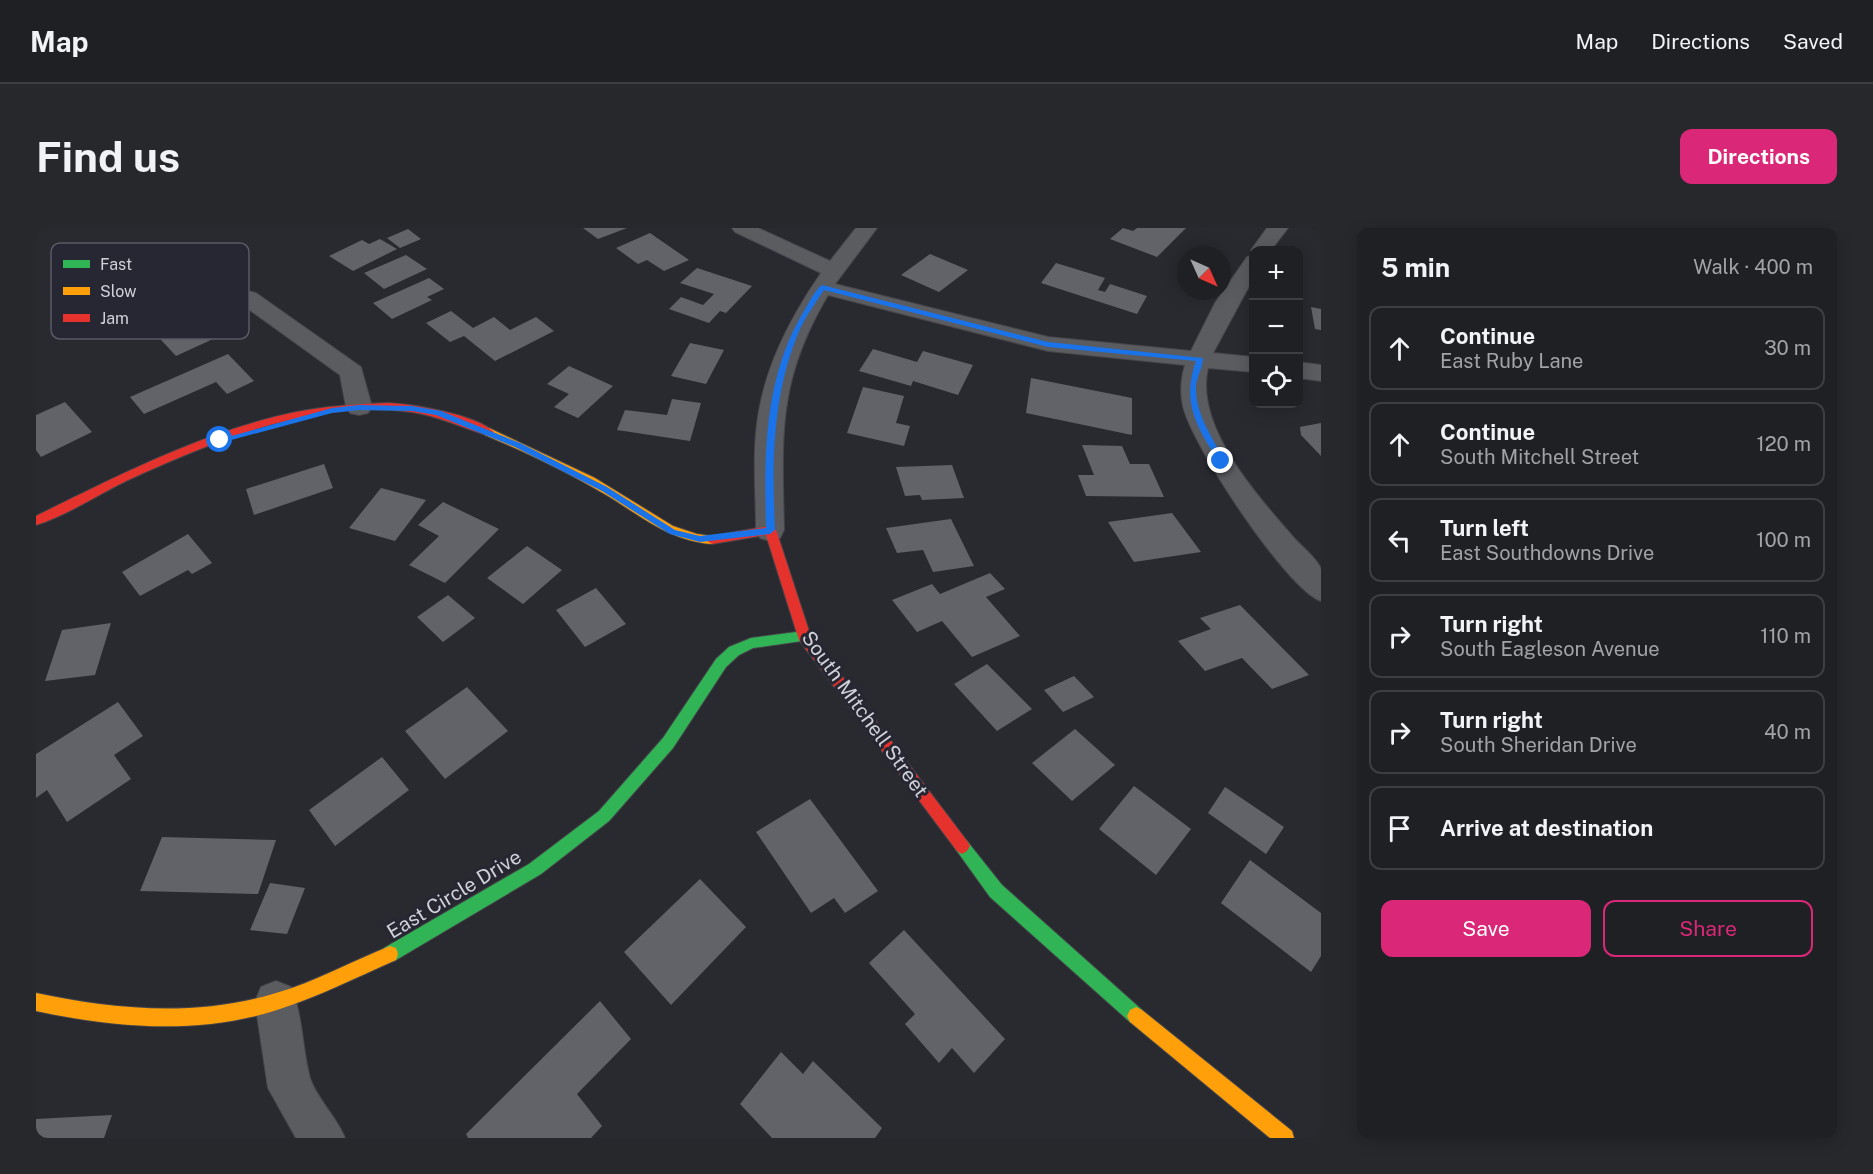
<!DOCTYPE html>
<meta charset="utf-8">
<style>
:root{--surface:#1f2024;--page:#27282c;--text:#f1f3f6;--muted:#a1a3a6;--line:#3c3e41;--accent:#db2777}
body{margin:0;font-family:"Public Sans",sans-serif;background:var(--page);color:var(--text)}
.controls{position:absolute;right:18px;top:18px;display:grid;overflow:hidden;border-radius:12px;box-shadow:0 3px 15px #0003}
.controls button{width:54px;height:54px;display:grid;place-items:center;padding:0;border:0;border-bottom:2px solid var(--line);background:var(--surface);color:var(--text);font:30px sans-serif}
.compass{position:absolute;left:1141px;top:18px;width:54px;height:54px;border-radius:50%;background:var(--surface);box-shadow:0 3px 15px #0003;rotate:135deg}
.stop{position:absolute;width:18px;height:18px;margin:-14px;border:4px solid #1a73e8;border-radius:50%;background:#fff}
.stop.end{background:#1a73e8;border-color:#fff;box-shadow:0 2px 6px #0008}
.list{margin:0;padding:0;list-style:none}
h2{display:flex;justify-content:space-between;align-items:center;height:78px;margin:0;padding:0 24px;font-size:26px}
h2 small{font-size:20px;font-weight:400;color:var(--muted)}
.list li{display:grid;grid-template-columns:39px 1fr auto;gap:18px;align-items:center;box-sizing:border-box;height:84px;margin:0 12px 12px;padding:0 12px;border:2px solid var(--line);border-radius:12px}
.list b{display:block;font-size:22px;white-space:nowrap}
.list p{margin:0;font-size:20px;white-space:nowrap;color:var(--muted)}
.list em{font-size:20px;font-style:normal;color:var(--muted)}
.actions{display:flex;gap:12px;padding:18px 24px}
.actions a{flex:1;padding:14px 0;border:2px solid var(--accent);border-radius:12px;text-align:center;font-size:21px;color:var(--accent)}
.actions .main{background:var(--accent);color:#fff}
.icon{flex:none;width:33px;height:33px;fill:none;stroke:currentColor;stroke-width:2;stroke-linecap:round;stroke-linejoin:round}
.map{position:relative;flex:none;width:1285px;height:910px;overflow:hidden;border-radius:12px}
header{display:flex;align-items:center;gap:36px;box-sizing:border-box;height:84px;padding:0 30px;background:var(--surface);border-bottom:2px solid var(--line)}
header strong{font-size:28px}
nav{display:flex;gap:33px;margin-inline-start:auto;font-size:21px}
.intro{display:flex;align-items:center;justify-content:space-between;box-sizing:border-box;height:144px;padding:0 36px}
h1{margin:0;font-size:42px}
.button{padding:15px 27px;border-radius:12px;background:var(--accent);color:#fff;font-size:21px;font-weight:700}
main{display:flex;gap:36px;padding:0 36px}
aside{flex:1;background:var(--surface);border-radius:12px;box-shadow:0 3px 15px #0003}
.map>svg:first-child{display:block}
.building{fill:#626368}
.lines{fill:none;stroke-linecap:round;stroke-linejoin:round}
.street-casing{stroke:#45454a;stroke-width:2}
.fast-casing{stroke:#45454a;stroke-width:2}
.slow-casing{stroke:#45454a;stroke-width:2}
.jam-casing{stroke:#45454a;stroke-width:2}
.street{fill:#5b5c60;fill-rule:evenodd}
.fast{fill:#30b455;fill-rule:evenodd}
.slow{fill:#ff9f0a;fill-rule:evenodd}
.jam{fill:#e5322d;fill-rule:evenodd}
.route{fill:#1a73e8}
.labels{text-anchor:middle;stroke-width:6;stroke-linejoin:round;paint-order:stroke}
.street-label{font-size:20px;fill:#d1d2d9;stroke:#262733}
.key{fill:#262733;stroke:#595a65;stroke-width:1.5}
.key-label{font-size:16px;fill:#d1d2d9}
</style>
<header>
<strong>Map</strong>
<nav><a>Map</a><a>Directions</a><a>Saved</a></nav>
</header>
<div class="intro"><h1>Find us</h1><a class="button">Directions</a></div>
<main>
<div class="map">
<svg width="1285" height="910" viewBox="0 0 1285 910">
<rect width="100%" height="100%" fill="#292a30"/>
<path class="building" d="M547 0H591L562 11Z
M1087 0 1097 3 1101 0H1150L1121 29 1074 11Z
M372 1 385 11 364 20 351 10Z
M614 5 653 32 628 43 611 32 602 36 580 20Z
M344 11 361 21 317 43 293 28 326 12 333 16Z
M894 26 932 42 903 64 865 47Z
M370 27 391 41 348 61 328 45Z
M1020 35 1069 50 1062 62 1069 64 1074 56 1111 68 1101 86 1005 55Z
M661 40 716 58 690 85 684 83 673 95 633 81 645 69 667 77 678 66 644 55Z
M393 50 408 61 391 69 396 72 356 91 337 75Z
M1275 79 1285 81V102L1279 101Z
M415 83 437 100 458 89 474 102 500 89 518 103 459 133 428 108 414 114 390 95Z
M151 85 177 111 140 128 114 100Z
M654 115 688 122 670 156 635 148Z
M837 121 881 134 887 123 937 137 922 167 877 153 875 158 823 143Z
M192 126 218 153 191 166 180 154 108 186 94 169Z
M533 138 577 158 542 190 518 179 533 166 511 156Z
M995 150 1096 170V207L990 185Z
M827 159 868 168 860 195 874 198 868 218 811 205Z
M636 171 665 175 654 213 581 202 589 182 631 187Z
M29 174 56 204 5 229 0 222V187Z
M1285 195V228L1265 207 1264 199Z
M1046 217 1086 218 1094 236H1113L1128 269 1050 268 1042 247H1058Z
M288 236 297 260 218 287 210 261Z
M916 237 928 270 886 272 884 267 869 268 860 239Z
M345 260 390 272 359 313 313 300Z
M407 274 463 301 409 355 373 337 403 308 382 297Z
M1136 285 1165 324 1098 334 1072 294Z
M915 291 938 338 897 344 887 322 861 325 850 300Z
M152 306 176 335 156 346 152 342 104 368 86 344Z
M491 318 526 342 487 376 451 350Z
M954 345 969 361 950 369 984 408 936 429 906 393 881 404 856 372 896 356 904 366Z
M560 360 590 396 549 419 520 382Z
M412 367 439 390 407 414 381 389Z
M1204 377 1273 447 1236 461 1206 430 1169 443 1142 413 1175 401 1164 390Z
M75 395 59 447 9 453 26 402Z
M951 436 996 481 961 503 918 456Z
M1038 448 1058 469 1027 484 1008 462Z
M431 459 472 503 409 551 369 503Z
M82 474 107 508 78 527 95 551 31 594 11 562 0 570V526Z
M1039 501 1079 537 1036 573 996 535Z
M346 529 373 562 299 618 273 582Z
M1098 558 1155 601 1120 647 1063 601Z
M1189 559 1248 599 1230 626 1172 585Z
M774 571 842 663 809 685 798 670 775 685 720 604Z
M126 609 240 612 222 666 104 663Z
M1214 632 1285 685V728L1275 744 1185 675Z
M664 651 710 699 635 777 588 724Z
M234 655 269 660 251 706 214 702Z
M868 702 969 811 938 845 916 820 903 835 869 796 879 786 833 735Z
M564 773 595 811 541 866 566 898 555 910H432L430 906Z
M745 824 767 846 777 833 846 900 839 910H736L704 876Z
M76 887 68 910H0V891Z"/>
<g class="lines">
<defs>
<path id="street" d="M696 0H722L794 33 820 0H841L799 56 1012 109 1155 123 1179 75 1211 29 1218 27V49L1177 125 1218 129V144L1172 140C1158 199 1222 268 1258 310 1265 318 1281 330 1285 341 1285 349 1285 364 1285 373 1251 362 1155 216 1147 178 1144 165 1145 150 1149 137L1012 123 792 67C741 153 746 207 748 302L744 310 734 313 724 310 720 302C720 270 717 237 720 205 725 146 752 93 785 45L699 4Z
M1231 0H1252L1235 22H1218V26L1215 22Z
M212 63 220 65 325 139 336 179 332 185 323 187 314 185 310 179 304 147 204 75 201 70 204 65Z
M1262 134 1285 137V153L1262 150Z
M240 753 255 759C267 788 266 820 274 850 280 869 301 890 309 910H260L232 860 219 774 225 759Z"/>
<path id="fast" d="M768 403 773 404 774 408 773 412 717 420 703 427 690 439 637 520 573 593 505 646 360 732 354 734 348 732 346 726 348 720 493 636 563 583 627 510 680 431 693 419 715 410Z
M926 610 931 613 966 657 1106 782 1109 788 1106 794 1100 797 1094 794 954 669 921 623 918 618 921 613Z"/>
<path id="slow" d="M453 200 559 250 637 298 661 306 676 308 682 312 676 316C631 313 602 285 565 264 528 242 489 224 449 207L448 204Z
M354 718 360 720 362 726 360 732C321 749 282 769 241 782 162 807 80 800 0 783V765C80 782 161 789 240 765 279 754 316 733 354 718Z
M1100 779 1106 782 1256 903 1258 910H1234L1094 794 1091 788 1094 782Z"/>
<path id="jam" d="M352 175C377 176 441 187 458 204L453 208C427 200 403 188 375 184 280 170 175 214 90 253 61 267 30 288 0 297V288C83 247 169 203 260 184 291 178 321 176 352 175Z
M734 298 740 302 774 406 931 613 934 618 931 623 926 626 921 623 763 412 730 307 676 316 670 312 676 308Z"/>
</defs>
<use href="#street" class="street-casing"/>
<use href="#fast" class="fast-casing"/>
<use href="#slow" class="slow-casing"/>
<use href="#jam" class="jam-casing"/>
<use href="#street" class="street"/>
<use href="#fast" class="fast"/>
<use href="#slow" class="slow"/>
<use href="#jam" class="jam"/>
</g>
<path class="route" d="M786 57 1012 114 1167 130C1167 139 1161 148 1160 158 1159 186 1176 209 1189 233L1183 235C1161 198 1145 176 1160 133L1012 119 788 62C780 74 770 88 764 101 736 166 736 233 739 302L734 306 664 314 634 306 566 263 479 219 400 187 376 183 323 182 296 185 184 215 181 212 296 180 323 177 376 178 405 183 484 215 571 259 639 302 664 308 730 300C728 226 728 149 768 83 773 75 778 63 786 57Z"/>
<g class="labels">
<g class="street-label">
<text transform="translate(829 486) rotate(54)" y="7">South Mitchell Street</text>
<text transform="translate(418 666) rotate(-31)" y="7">East Circle Drive</text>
</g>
</g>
<rect x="15" y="15" width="198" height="96" rx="9" class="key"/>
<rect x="27" y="32" width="27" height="8" fill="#30b455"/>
<rect x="27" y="59" width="27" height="8" fill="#ff9f0a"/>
<rect x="27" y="86" width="27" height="8" fill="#e5322d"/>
<g class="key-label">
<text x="64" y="42">Fast</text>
<text x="64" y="69">Slow</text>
<text x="64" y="96">Jam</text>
</g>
</svg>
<div class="controls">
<button>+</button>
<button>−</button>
<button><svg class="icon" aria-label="locate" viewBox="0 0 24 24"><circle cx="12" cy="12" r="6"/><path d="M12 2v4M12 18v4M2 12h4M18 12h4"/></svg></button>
</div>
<svg class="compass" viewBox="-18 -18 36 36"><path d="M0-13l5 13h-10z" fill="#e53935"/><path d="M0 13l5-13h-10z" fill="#a1a3a6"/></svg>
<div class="stop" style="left:184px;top:212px"></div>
<div class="stop end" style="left:1185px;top:233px"></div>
</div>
<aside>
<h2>5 min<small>Walk · 400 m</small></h2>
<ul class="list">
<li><svg class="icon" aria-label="ahead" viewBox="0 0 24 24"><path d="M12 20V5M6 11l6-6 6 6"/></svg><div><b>Continue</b><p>East Ruby Lane</p></div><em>30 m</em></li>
<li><svg class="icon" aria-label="ahead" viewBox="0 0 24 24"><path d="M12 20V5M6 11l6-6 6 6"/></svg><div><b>Continue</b><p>South Mitchell Street</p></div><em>120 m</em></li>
<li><svg class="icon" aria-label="left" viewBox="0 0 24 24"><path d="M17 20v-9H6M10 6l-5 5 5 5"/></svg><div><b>Turn left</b><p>East Southdowns Drive</p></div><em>100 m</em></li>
<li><svg class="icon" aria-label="right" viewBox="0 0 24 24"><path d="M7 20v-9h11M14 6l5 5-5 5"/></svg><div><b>Turn right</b><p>South Eagleson Avenue</p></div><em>110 m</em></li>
<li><svg class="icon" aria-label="right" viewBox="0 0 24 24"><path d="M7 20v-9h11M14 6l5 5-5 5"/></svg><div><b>Turn right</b><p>South Sheridan Drive</p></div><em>40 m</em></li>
<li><svg class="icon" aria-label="arrive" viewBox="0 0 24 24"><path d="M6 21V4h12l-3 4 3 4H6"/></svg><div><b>Arrive at destination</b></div></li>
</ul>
<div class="actions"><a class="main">Save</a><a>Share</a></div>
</aside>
</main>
